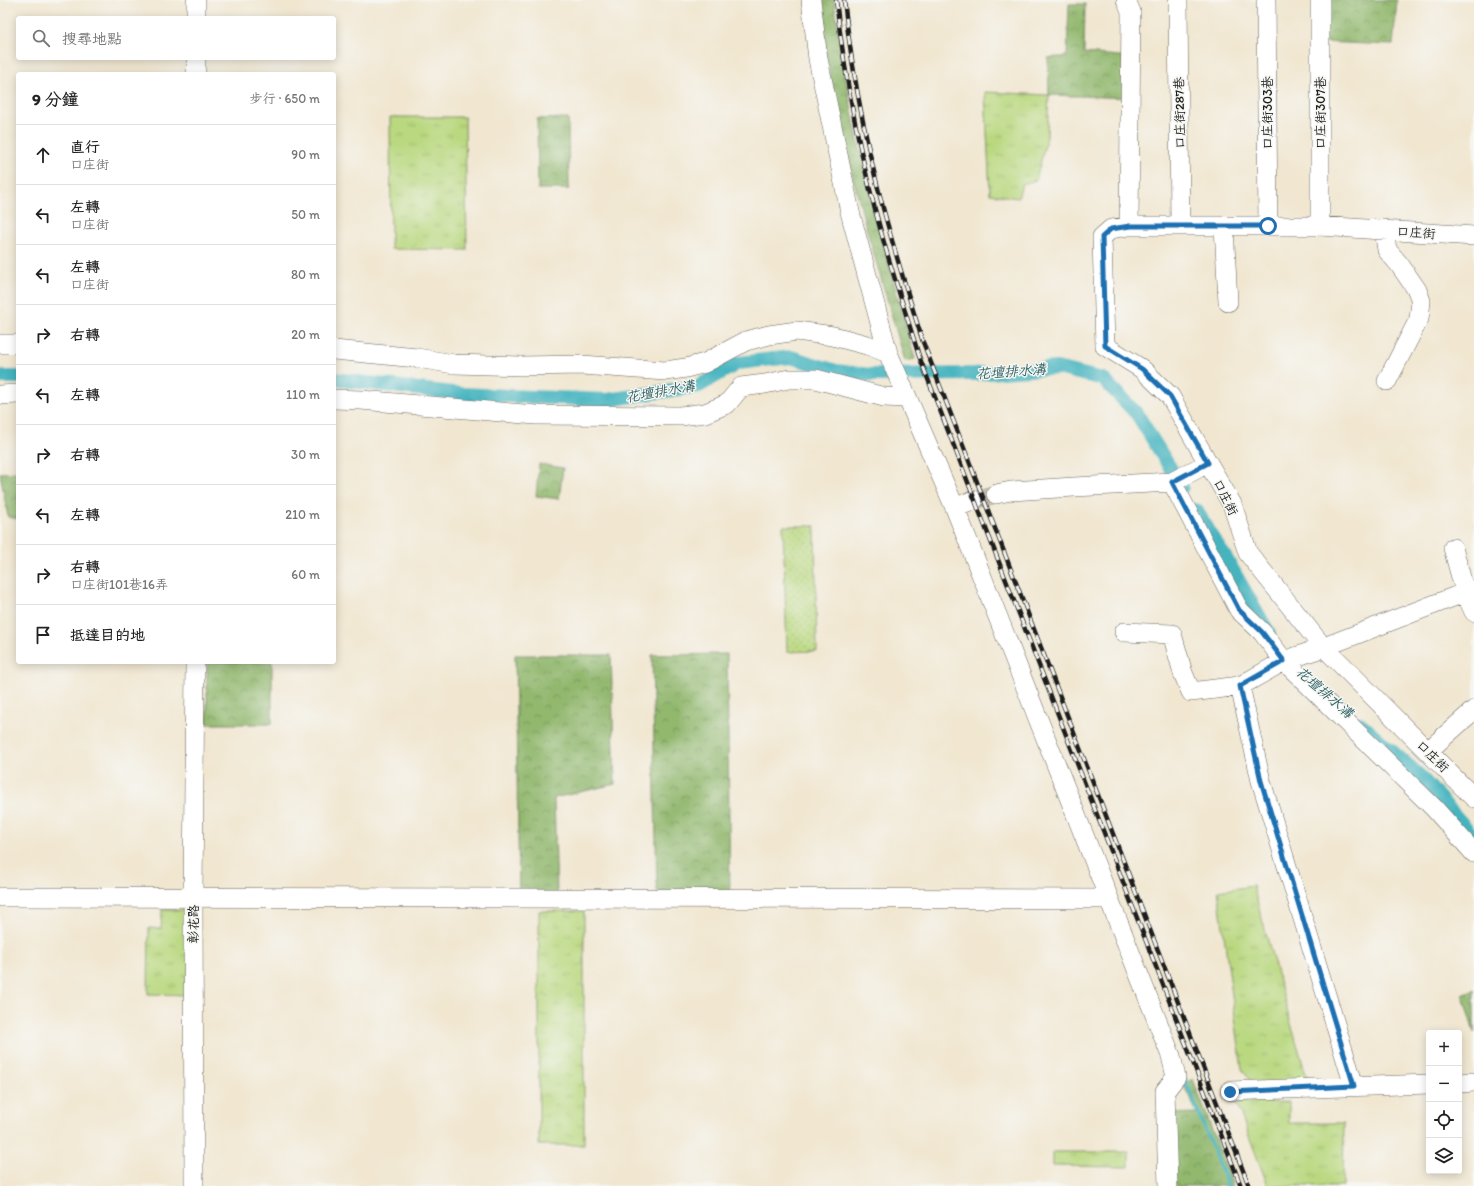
<!DOCTYPE html>
<html lang="zh-TW">
<meta charset="utf-8">
<style>
:root{--surface:#fff;--page:#f2f2f2;--text:#222;--muted:#767676;--line:#e0e0e0}
body{margin:0;font-family:Itim,"LXGW WenKai TC",sans-serif;background:var(--page);color:var(--text)}
.controls{position:absolute;right:12px;bottom:12px;display:grid;overflow:hidden;border-radius:4px;box-shadow:0 2px 10px #0003}
.controls button{width:36px;height:36px;display:grid;place-items:center;padding:0;border:0;border-bottom:1px solid var(--line);background:var(--surface);color:var(--text);font:20px sans-serif}
.stop{position:absolute;width:12px;height:12px;margin:-9px;border:3px solid #1f6fb2;border-radius:50%;background:#fff}
.stop.end{background:#1f6fb2;border-color:#fff;box-shadow:0 1px 4px #0008}
.list{margin:0;padding:0;list-style:none}
h2{display:flex;justify-content:space-between;align-items:center;height:52px;margin:0;padding:0 16px;font-size:17px}
h2 small{font-size:13px;font-weight:400;color:var(--muted)}
.list li{display:grid;grid-template-columns:26px 1fr auto;gap:12px;align-items:center;box-sizing:border-box;height:60px;padding:0 16px;border-top:1px solid var(--line)}
.list b{display:block;font-size:15px;white-space:nowrap}
.list p{margin:0;font-size:13px;white-space:nowrap;color:var(--muted)}
.list em{font-size:13px;font-style:normal;color:var(--muted)}
.icon{flex:none;width:22px;height:22px;fill:none;stroke:currentColor;stroke-width:2;stroke-linecap:round;stroke-linejoin:round}
.map{position:relative;flex:none;width:1474px;height:1186px;overflow:hidden}
.search{position:absolute;background:var(--surface);box-shadow:0 2px 10px #0003;left:16px;top:16px;width:320px;height:44px;display:flex;align-items:center;gap:10px;box-sizing:border-box;padding:0 14px;border-radius:4px;color:var(--muted);font-size:15px}
.panel{position:absolute;background:var(--surface);box-shadow:0 2px 10px #0003;left:16px;top:72px;width:320px;height:592px;border-radius:4px}
.map>svg:first-child{display:block}
.grass{fill:url(#grass-tufts);stroke:#6a7a4e}
.forest{fill:url(#forest-crowns);stroke:#576a45}
.garden{fill:url(#garden-dots);stroke:#6a7a4e}
.lines{fill:none;stroke-linecap:round;stroke-linejoin:round}
.stream{stroke:#45b4bf;stroke-width:4}
.canal{stroke:#45b4bf;stroke-width:14}
.minor-tunnel{stroke:#c6bead;stroke-width:19;stroke-dasharray:19 10;stroke-linecap:butt}
.minor-casing{stroke:#67635b;stroke-width:20}
.minor{stroke:#fff;stroke-width:19}
.rail-casing{stroke:#1c1c1c;stroke-width:4.5}
.rail{stroke:#f6f6f2;stroke-width:3;stroke-dasharray:9;stroke-linecap:butt}
.route{stroke:#1f6fb2;stroke-width:5}
.labels{text-anchor:middle;stroke-width:3;stroke-linejoin:round;paint-order:stroke}
.street-label{font-size:13px;fill:#1c1c1c;stroke:#f6f6f2}
.water-label{font-size:14px;font-style:italic;fill:#2e6065;stroke:#f6f6f2}
</style>
<div class="map">
<svg width="1474" height="1186" viewBox="0 0 1474 1186">
<defs>
<pattern id="grass-tufts" width="24" height="20" patternUnits="userSpaceOnUse"><rect width="24" height="20" fill="#b9d87f"/><path d="M3 7l-1-3M5 7V3M7 7l1-3M15 17l-1-3M17 17v-4M19 17l1-3" fill="none" stroke="#9eb96d"/></pattern>
<pattern id="forest-crowns" width="20" height="18" patternUnits="userSpaceOnUse"><rect width="20" height="18" fill="#92b86e"/><path d="M2 6a3 3 0 1 1 6 0M12 15a3 3 0 1 1 6 0" fill="none" stroke="#76955a"/></pattern>
<pattern id="garden-dots" width="8" height="8" patternUnits="userSpaceOnUse"><rect width="8" height="8" fill="#b9d87f"/><path d="M2 2h.1M6 6h.1" fill="none" stroke="#9eb96d" stroke-width="1.8" stroke-linecap="round"/></pattern>
</defs>
<rect width="100%" height="100%" fill="#f6f6f2"/>
<filter id="ink" filterUnits="userSpaceOnUse"><feTurbulence type="fractalNoise" baseFrequency=".025" numOctaves="2"/><feDisplacementMap in="SourceGraphic" scale="8" xChannelSelector="R" yChannelSelector="G"/><feConvolveMatrix kernelMatrix="1 2 1 2 8 2 1 2 1" color-interpolation-filters="sRGB"/></filter>
<filter id="wash" filterUnits="userSpaceOnUse"><feTurbulence type="fractalNoise" baseFrequency=".012" numOctaves="4" result="noise"/><feDisplacementMap in="SourceGraphic" scale="16" xChannelSelector="R" yChannelSelector="G"/><feGaussianBlur stdDeviation="0.9" result="paint"/><feColorMatrix in="noise" values="0 0 0 0 0 0 0 0 0 0 0 0 0 0 0 0 0 1.4 0 .05"/><feComposite in="paint" operator="in"/></filter>
<g filter="url(#wash)">
<rect width="100%" height="100%" fill="#f1e7d1"/>
<path class="grass" d="M985 92 1049 95 1047 137 1036 180 1022 184 1018 198 990 194Z
M390 117H465L467 250 391 249Z
M1253 886 1289 1017 1310 1088 1259 1093 1242 1069 1218 891Z
M162 910H189L192 995 148 994 149 928 161 929Z
M539 911H584V1145H539Z
M1236 1102H1289V1123H1344L1343 1186H1268Z
M1052 1152H1129V1167L1052 1166Z"/>
<path class="forest" d="M816 0H834C843 71 857 143 875 212 887 261 902 310 915 359L905 361 866 227 841 132Z
M1319 0H1397L1393 45 1320 42Z
M1069 4H1085L1084 53 1131 57V98L1049 95 1048 58 1067 56Z
M568 118 569 189H538L537 119Z
M539 464 563 468 559 499 536 496Z
M18 472V519L8 517 0 473Z
M727 654 730 895 657 892 652 655Z
M515 655H611L615 784 554 798 557 895H519Z
M207 662H272V724H207Z
M1474 990V1033L1463 995Z
M1193 1079 1233 1186H1174L1168 1114 1197 1113 1183 1084Z"/>
<path class="garden" d="M783 526H815L817 651 787 652Z"/>
<g class="lines">
<path class="stream" d="M1183 1075 1228 1186"/>
<path class="canal" d="M0 377H18
M334 379 461 394 607 400 699 386 738 363 791 357 836 371 870 375 974 374 1057 368 1103 379 1137 414 1182 487
M1196 510 1230 565 1269 633
M1360 723 1419 775 1474 837"/>
</g>
</g>
<g filter="url(#ink)">
<g class="lines">
<path class="minor-tunnel" d="M974 500 996 494"/>
<defs>
<path id="minor" d="M811 0 818 59 850 212 888 353 955 508 1171 1056 1176 1077 1165 1091 1168 1186
M1126 0 1131 12 1129 226
M1178 0 1180 226
M1266 0 1268 226
M1320 0V226
M196 18V0
M196 74V58
M1224 226 1228 302
M1384 229 1387 250 1399 264 1417 290 1421 301 1419 319 1387 381
M1474 236 1320 226H1129L1111 229 1102 237 1105 346 1142 369 1170 396 1208 463 1232 504 1248 553 1318 641 1474 798
M0 344H18
M334 350 417 358 454 364 522 366 582 365 665 371 686 368 705 363 746 341 769 335 797 331 833 336 867 345 888 353
M0 395 18 394
M334 399 361 400 536 415 680 416 705 413 727 404 741 387 765 384 789 379H816L884 397 906 398
M1172 482 1239 610 1262 632 1284 661 1434 808 1474 853
M996 494 1011 491 1074 487 1172 482 1208 463
M955 508 974 500
M1453 548 1465 592 1474 612
M1124 632 1172 634 1183 673 1191 692 1240 686 1284 661 1324 647 1474 589
M1240 686 1261 781 1354 1086
M1427 750 1428 751 1474 710
M0 897 1109 899
M1459 1083 1474 1082
M1230 1091 1429 1084
M194 1186 193 897 195 662"/>
</defs>
<use href="#minor" class="minor-casing"/>
<use href="#minor" class="minor"/>
<defs>
<path id="rail" d="M836 0C845 80 861 161 883 239 894 278 907 317 919 356L1241 1186
M844 0C853 80 869 160 891 237 901 272 912 307 923 342L1249 1186"/>
</defs>
<use href="#rail" class="rail-casing"/>
<use href="#rail" class="rail"/>
</g>
</g>
<g class="lines" filter="url(#ink)">
<path class="route" d="M1230 1092 1354 1086 1261 781 1240 686 1284 661 1262 632 1239 610 1172 482 1208 463 1170 396 1142 369 1105 346 1102 237 1111 229 1130 226H1268"/>
</g>
<g class="labels">
<g class="street-label">
<text transform="translate(1179 113) rotate(-91)" y="5">口庄街287巷</text>
<text transform="translate(1267 113) rotate(-90)" y="5">口庄街303巷</text>
<text transform="translate(1320 113) rotate(-90)" y="5">口庄街307巷</text>
<text transform="translate(1416 232) rotate(4)" y="5">口庄街</text>
<text transform="translate(1226 497) rotate(63)" y="5">口庄街</text>
<text transform="translate(1433 756) rotate(44)" y="5">口庄街</text>
<text transform="translate(193 924) rotate(-90)" y="5">彰花路</text>
</g>
<g class="water-label">
<text transform="translate(1011 371) rotate(-4)" y="5">花壇排水溝</text>
<text transform="translate(660 391) rotate(-10)" y="5">花壇排水溝</text>
<text transform="translate(1325 692) rotate(41)" y="5">花壇排水溝</text>
</g>
</g>
</svg>
<div class="controls">
<button>+</button>
<button>−</button>
<button><svg class="icon" aria-label="locate" viewBox="0 0 24 24"><circle cx="12" cy="12" r="6"/><path d="M12 2v4M12 18v4M2 12h4M18 12h4"/></svg></button>
<button><svg class="icon" aria-label="layers" viewBox="0 0 24 24"><path d="M12 4l9 5-9 5-9-5zM3 14l9 5 9-5"/></svg></button>
</div>
<div class="stop" style="left:1268px;top:226px"></div>
<div class="stop end" style="left:1230px;top:1092px"></div>
<div class="search"><svg class="icon" aria-label="search" viewBox="0 0 24 24"><circle cx="10" cy="10" r="6"/><path d="M15 15l6 6"/></svg>搜尋地點</div>
<section class="panel">
<h2>9 分鐘<small>步行 · 650 m</small></h2>
<ul class="list">
<li><svg class="icon" aria-label="ahead" viewBox="0 0 24 24"><path d="M12 20V5M6 11l6-6 6 6"/></svg><div><b>直行</b><p>口庄街</p></div><em>90 m</em></li>
<li><svg class="icon" aria-label="left" viewBox="0 0 24 24"><path d="M17 20v-9H6M10 6l-5 5 5 5"/></svg><div><b>左轉</b><p>口庄街</p></div><em>50 m</em></li>
<li><svg class="icon" aria-label="left" viewBox="0 0 24 24"><path d="M17 20v-9H6M10 6l-5 5 5 5"/></svg><div><b>左轉</b><p>口庄街</p></div><em>80 m</em></li>
<li><svg class="icon" aria-label="right" viewBox="0 0 24 24"><path d="M7 20v-9h11M14 6l5 5-5 5"/></svg><div><b>右轉</b></div><em>20 m</em></li>
<li><svg class="icon" aria-label="left" viewBox="0 0 24 24"><path d="M17 20v-9H6M10 6l-5 5 5 5"/></svg><div><b>左轉</b></div><em>110 m</em></li>
<li><svg class="icon" aria-label="right" viewBox="0 0 24 24"><path d="M7 20v-9h11M14 6l5 5-5 5"/></svg><div><b>右轉</b></div><em>30 m</em></li>
<li><svg class="icon" aria-label="left" viewBox="0 0 24 24"><path d="M17 20v-9H6M10 6l-5 5 5 5"/></svg><div><b>左轉</b></div><em>210 m</em></li>
<li><svg class="icon" aria-label="right" viewBox="0 0 24 24"><path d="M7 20v-9h11M14 6l5 5-5 5"/></svg><div><b>右轉</b><p>口庄街101巷16弄</p></div><em>60 m</em></li>
<li><svg class="icon" aria-label="arrive" viewBox="0 0 24 24"><path d="M6 21V4h12l-3 4 3 4H6"/></svg><div><b>抵達目的地</b></div></li>
</ul>
</section>
</div>
